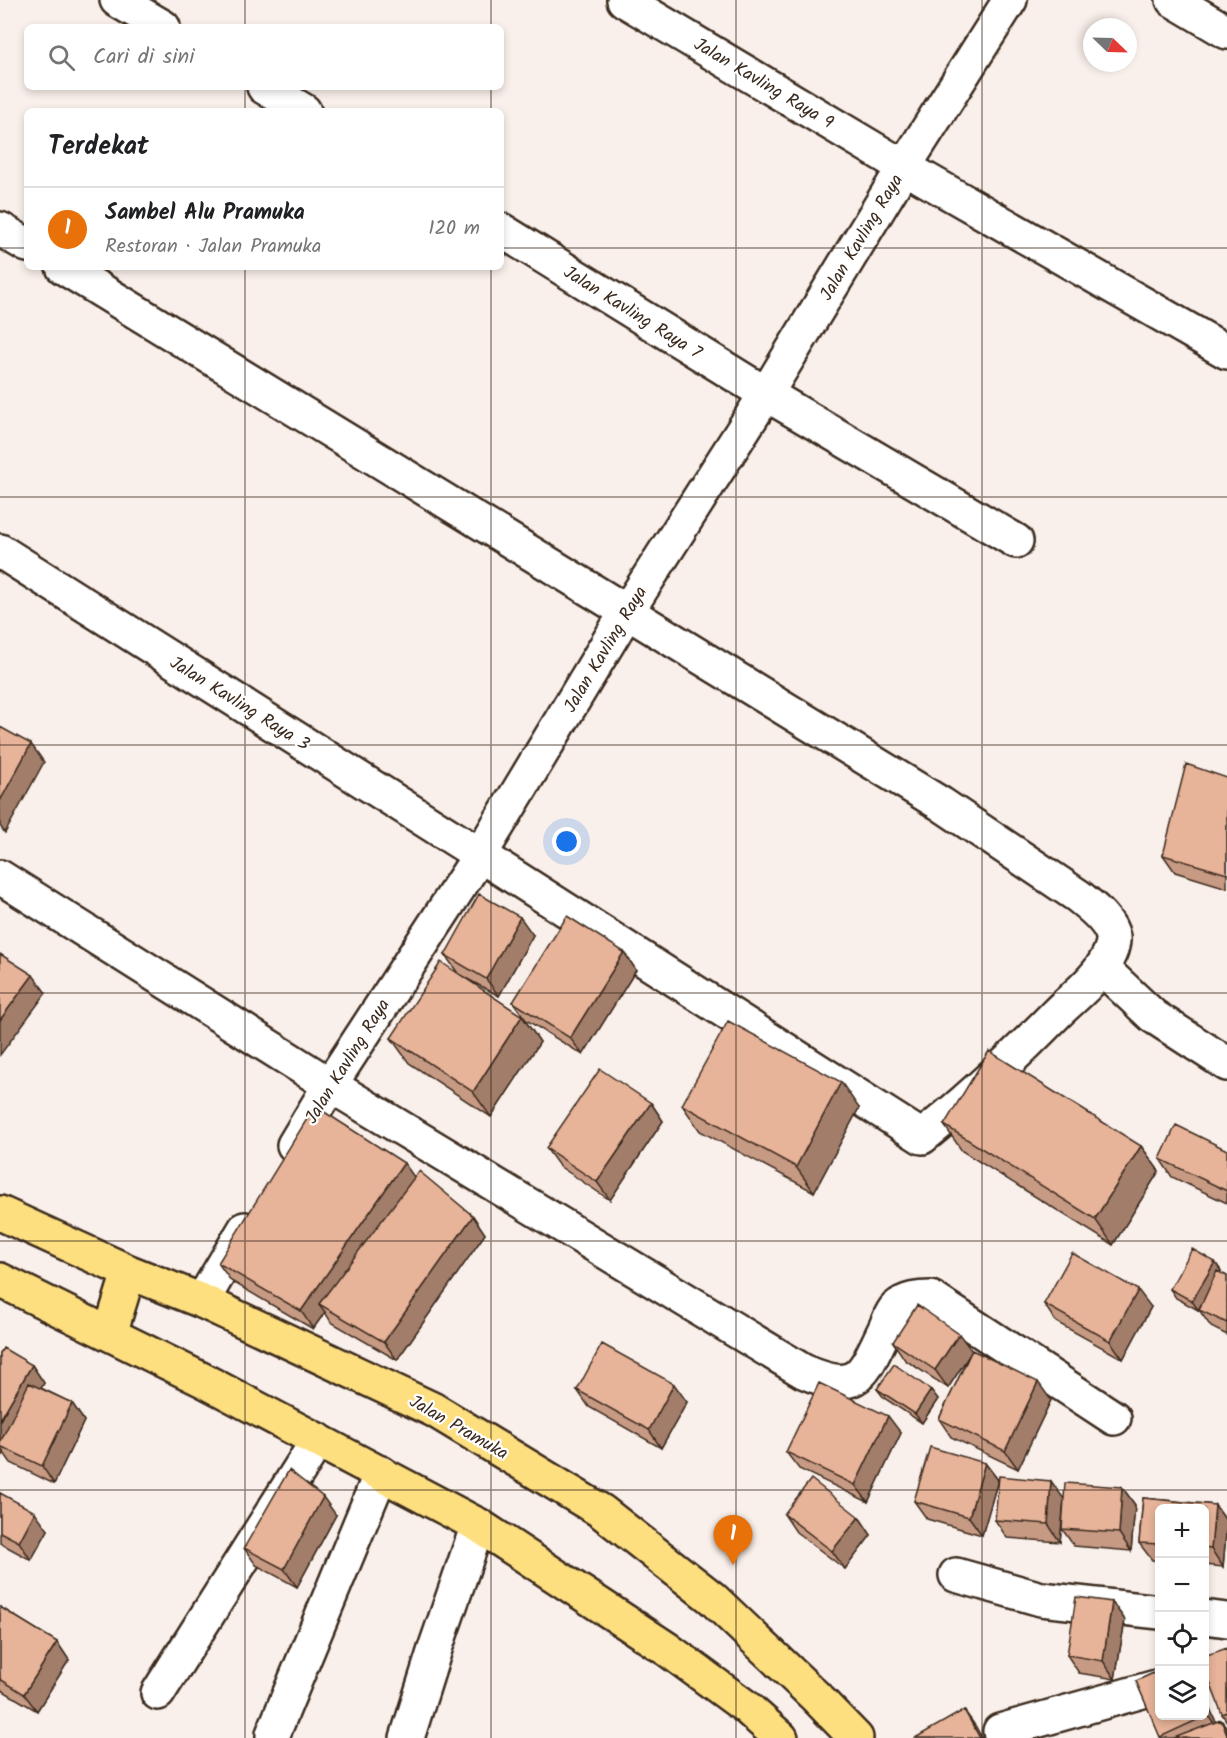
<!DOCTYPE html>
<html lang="id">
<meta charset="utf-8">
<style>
:root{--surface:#fff;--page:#f2f2f2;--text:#202124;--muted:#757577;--line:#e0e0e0;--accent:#0f766e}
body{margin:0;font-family:Kalam,sans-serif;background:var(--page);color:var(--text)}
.controls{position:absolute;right:18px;bottom:18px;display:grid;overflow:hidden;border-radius:9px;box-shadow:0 3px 9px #0003}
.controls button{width:54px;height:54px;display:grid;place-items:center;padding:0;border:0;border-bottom:2px solid var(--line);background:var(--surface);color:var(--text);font:30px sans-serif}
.compass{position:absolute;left:1083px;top:18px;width:54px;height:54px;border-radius:50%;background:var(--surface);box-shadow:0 3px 9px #0003;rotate:113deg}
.you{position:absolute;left:567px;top:842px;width:21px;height:21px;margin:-15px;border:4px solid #fff;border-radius:50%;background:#1a73e8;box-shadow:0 0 0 9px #1a73e833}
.badge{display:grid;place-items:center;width:39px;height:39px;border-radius:50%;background:var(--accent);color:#fff;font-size:20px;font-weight:700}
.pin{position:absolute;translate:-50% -50px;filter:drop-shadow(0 2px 3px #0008)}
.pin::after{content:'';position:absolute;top:32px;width:21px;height:18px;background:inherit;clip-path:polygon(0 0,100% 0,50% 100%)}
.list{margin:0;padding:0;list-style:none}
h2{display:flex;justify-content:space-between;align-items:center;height:78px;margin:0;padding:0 24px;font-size:26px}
h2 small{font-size:20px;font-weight:400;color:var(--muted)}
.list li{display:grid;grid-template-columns:39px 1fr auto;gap:18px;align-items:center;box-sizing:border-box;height:84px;padding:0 24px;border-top:2px solid var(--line)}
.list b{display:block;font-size:22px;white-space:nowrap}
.list p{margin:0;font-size:20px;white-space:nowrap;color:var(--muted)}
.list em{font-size:20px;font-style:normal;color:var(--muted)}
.icon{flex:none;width:33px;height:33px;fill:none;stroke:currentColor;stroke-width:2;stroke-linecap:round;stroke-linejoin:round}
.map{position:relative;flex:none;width:1227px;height:1738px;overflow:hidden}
.search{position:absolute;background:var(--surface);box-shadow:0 3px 9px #0003;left:24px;top:24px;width:480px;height:66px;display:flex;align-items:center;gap:15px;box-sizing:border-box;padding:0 21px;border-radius:9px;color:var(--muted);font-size:22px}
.panel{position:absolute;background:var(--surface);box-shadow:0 3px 9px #0003;left:24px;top:108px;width:480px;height:162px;border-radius:9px}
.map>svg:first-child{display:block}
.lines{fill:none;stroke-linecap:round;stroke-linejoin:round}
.street-casing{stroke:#3b2a1e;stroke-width:38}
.primary-casing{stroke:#3b2a1e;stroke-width:38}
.street{stroke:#fff;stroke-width:33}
.primary{stroke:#fddf80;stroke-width:33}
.wall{fill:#c79a84;stroke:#3b2a1e;stroke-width:1.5}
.shaded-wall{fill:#a27d6b;stroke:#3b2a1e;stroke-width:1.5}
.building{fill:#e7b399;stroke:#3b2a1e;stroke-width:1.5}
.grid{fill:none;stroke:#3b2a1e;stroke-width:1.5;stroke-opacity:0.55}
.labels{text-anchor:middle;stroke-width:4.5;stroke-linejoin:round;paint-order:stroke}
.street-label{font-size:18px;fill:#3b2a1e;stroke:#fff}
</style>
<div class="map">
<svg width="1227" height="1738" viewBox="0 0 1227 1738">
<rect width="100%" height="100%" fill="#faf0eb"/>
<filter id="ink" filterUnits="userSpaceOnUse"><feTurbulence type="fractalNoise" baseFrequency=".0167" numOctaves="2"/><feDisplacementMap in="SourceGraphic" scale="12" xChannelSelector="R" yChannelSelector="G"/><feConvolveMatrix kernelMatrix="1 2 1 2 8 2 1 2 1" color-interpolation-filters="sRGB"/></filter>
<g filter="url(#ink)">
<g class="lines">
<defs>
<path id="street" d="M117 0 163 27
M624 0 904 167 1227 352
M1173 0 1227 32
M264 87 304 111
M0 229 27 245
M501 230 766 394 1016 541
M0 551 480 855 922 1137C970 1099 1014 1057 1057 1013 1071 999 1091 984 1102 967 1107 960 1114 947 1113 937 1110 920 1090 906 1078 896L941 804 63 267
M0 877 330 1085 803 1371C859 1395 862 1376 885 1329 888 1323 891 1313 896 1308 906 1299 919 1298 931 1298L1114 1418
M1102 968 1153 1016 1227 1064
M294 1145 330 1085 480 855 626 613 766 394 904 167 1010 0
M202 1301 245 1229
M956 1575 1041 1599 1160 1612
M1204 1617 1227 1620
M158 1693 318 1440
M1000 1731 1160 1686
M273 1738V1734L381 1473
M407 1738 436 1646 478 1525"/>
<path id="primary" d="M0 1213 129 1272 202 1301 434 1410 601 1511 712 1598 815 1696 856 1738
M0 1280 203 1380 478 1525 667 1649 746 1707 781 1738
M110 1334 129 1272"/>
</defs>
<use href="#street" class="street-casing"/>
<use href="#primary" class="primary-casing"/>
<use href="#street" class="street"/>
<use href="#primary" class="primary"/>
</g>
<path class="wall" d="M1227 778V888L1175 872 1163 855Z
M533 935 499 996 460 975 522 1016 540 1042 491 1117 409 1063 391 1038 457 972 445 955Z
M624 952 636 970 583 1055 526 1020 513 1002Z
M651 1103 663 1121 610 1200 559 1166 546 1148Z
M682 1105 859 1108 814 1192 700 1131Z
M944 1125 1141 1146 1159 1171 1113 1245 962 1151Z
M1227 1150V1203L1172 1177 1160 1159Z
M414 1177 473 1216 485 1234 397 1360 331 1322 325 1312 313 1329 231 1281 218 1263Z
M1215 1262 1221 1271 1220 1273 1227 1276V1335L1211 1327 1199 1310 1200 1307 1198 1310 1176 1298 1170 1289Z
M1044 1304 1151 1307 1123 1359 1056 1322Z
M893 1342 971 1351 1051 1400 1018 1469 951 1437 939 1419 970 1354 948 1388 905 1360Z
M0 1353 32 1365 44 1383 41 1388 72 1403 84 1421 54 1484 11 1463 4 1453 0 1460Z
M877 1389 931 1390 938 1399 922 1423 884 1398Z
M577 1390 687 1402 661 1448 589 1407Z
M901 1433 868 1502 799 1469 786 1452Z
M985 1463 998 1480 982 1535 927 1519 914 1501Z
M1122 1487 1135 1505 1131 1551 1074 1546 1062 1529Z
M0 1493 48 1530 31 1560 0 1543Z
M1143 1498 1215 1505 1227 1522 1223 1567 1204 1565V1509H1160V1561L1152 1560 1139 1543Z
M1064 1499 1060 1542 1007 1538 995 1520Z
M784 1514 859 1517 871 1535 845 1569 796 1532Z
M336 1515 297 1587 256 1565 244 1548Z
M1112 1602 1125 1620 1115 1679 1079 1673 1067 1655Z
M0 1607 57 1642 69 1660 37 1711 0 1689Z
M1227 1648V1722L1222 1714Z
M1136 1681 1204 1696 1216 1722 1221 1720 1227 1728V1738H1161Z"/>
<path class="shaded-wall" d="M31 744 44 762 5 833 0 826V801Z
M520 917 533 935 499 996 486 979Z
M624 952 636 970 583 1055 570 1038Z
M33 975 46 993 0 1055V1020Z
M522 1016 540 1042 491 1117 473 1092Z
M841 1082 859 1108 814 1192 796 1167Z
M651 1103 663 1121 610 1200 597 1182Z
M1141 1146 1159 1171 1113 1245 1095 1219Z
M404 1163 417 1181 319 1304 325 1312 313 1329 301 1311Z
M473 1216 485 1234 397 1360 384 1342Z
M1215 1262 1221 1271 1198 1310 1192 1301Z
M1138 1290 1151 1307 1123 1359 1110 1341Z
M959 1334 972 1351 948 1388 935 1370Z
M32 1365 44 1383 6 1449 0 1446V1420Z
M1038 1382 1051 1400 1018 1469 1005 1451Z
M674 1384 687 1402 661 1448 649 1430Z
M931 1390 938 1399 922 1423 915 1414Z
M72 1403 84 1421 54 1484 42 1466Z
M888 1416 901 1433 868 1502 855 1485Z
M0 1447 4 1453 0 1460Z
M985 1463 998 1480 982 1535 969 1517Z
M1051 1481 1064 1499 1060 1542 1048 1524Z
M1122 1487 1135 1505 1131 1551 1119 1533Z
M323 1497 336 1515 297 1587 284 1569Z
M1215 1505 1227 1522 1223 1567 1211 1549Z
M35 1512 48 1530 31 1560 19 1542Z
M859 1517 871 1535 845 1569 832 1551Z
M1112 1602 1125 1620 1115 1679 1103 1661Z
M57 1642 69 1660 37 1711 24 1694Z
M1204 1696 1221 1733 1208 1715 1204 1707Z
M964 1710 976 1727 982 1738H980Z
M1221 1720 1227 1728V1735Z"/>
<path class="building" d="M0 727 31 744 0 801Z
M1186 764 1227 778V874L1163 855Z
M479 894 520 917 486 979 445 955Z
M567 916 624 952 570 1038 513 1002Z
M0 954 33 975 0 1020Z
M441 962 522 1016 473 1092 391 1038Z
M728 1021 841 1082 796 1167 682 1105Z
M989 1051 1141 1146 1095 1219 944 1125Z
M600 1069 651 1103 597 1182 546 1148Z
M315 1106 404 1163 301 1311 218 1263Z
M1176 1125 1227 1150V1191L1160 1159Z
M419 1171 473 1216 384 1342 319 1304Z
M1192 1249 1215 1262 1192 1301 1170 1289Z
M1072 1253 1138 1290 1110 1341 1044 1304Z
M1217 1271 1227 1276V1323L1199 1310Z
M917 1305 959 1334 935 1370 893 1342Z
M602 1344 674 1384 649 1430 577 1390Z
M3 1348 32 1365 0 1420V1353Z
M972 1350 1038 1382 1005 1451 939 1419Z
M894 1364 931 1390 915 1414 877 1389Z
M29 1383 72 1403 42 1466 0 1446V1443Z
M819 1383 888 1416 855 1485 786 1452Z
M930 1447 985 1463 969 1517 914 1501Z
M289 1470 323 1497 284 1569 244 1548Z
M999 1476 1051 1481 1048 1524 995 1520Z
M811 1479 859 1517 832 1551 784 1514Z
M1065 1483 1122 1487 1119 1533 1062 1529Z
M0 1493 35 1512 19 1542 0 1532Z
M1143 1498 1215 1505 1211 1549 1204 1548V1509H1160V1544L1139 1543Z
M1076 1597 1112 1602 1103 1661 1067 1655Z
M0 1607 57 1642 24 1694 0 1679Z
M1227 1648V1712L1222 1714 1204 1667V1656Z
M1160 1670V1716H1204V1707L1208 1715 1160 1737 1136 1681Z
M964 1710 980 1738H915Z
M1221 1720 1227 1735V1738H1174Z"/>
</g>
<path class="grid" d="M245 0V27M491 0V27M736 0V1738M982 0V1738M245 87V111M491 87V111M0 248H27M501 248H1227M245 267V1738M491 267V1738M0 497H1227M0 745H1227M0 993H1227M0 1241H1227M0 1490H1227"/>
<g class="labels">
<g class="street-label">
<text transform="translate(764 83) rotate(31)" y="6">Jalan Kavling Raya 9</text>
<text transform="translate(861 237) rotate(-59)" y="6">Jalan Kavling Raya</text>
<text transform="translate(633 312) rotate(32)" y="6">Jalan Kavling Raya 7</text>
<text transform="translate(605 649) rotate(-59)" y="6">Jalan Kavling Raya</text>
<text transform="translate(240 703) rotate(32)" y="6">Jalan Kavling Raya 3</text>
<text transform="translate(347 1061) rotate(-58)" y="6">Jalan Kavling Raya</text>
<text transform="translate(459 1427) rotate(30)" y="6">Jalan Pramuka</text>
</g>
</g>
</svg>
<div class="controls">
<button>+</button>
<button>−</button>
<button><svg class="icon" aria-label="locate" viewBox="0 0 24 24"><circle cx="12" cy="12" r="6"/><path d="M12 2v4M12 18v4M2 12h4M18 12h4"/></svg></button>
<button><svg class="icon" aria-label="layers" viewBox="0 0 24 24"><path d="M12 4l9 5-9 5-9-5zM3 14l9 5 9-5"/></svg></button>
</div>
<svg class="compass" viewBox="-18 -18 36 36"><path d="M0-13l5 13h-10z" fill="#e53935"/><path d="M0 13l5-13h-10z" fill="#757577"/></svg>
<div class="you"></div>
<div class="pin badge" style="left:733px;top:1565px;background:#e8710a">1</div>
<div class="search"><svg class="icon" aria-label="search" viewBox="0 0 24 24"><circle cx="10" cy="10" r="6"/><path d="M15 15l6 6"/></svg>Cari di sini</div>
<section class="panel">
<h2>Terdekat<small></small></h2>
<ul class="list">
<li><span class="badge" style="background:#e8710a">1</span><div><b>Sambel Alu Pramuka</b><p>Restoran · Jalan Pramuka</p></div><em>120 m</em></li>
</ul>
</section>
</div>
